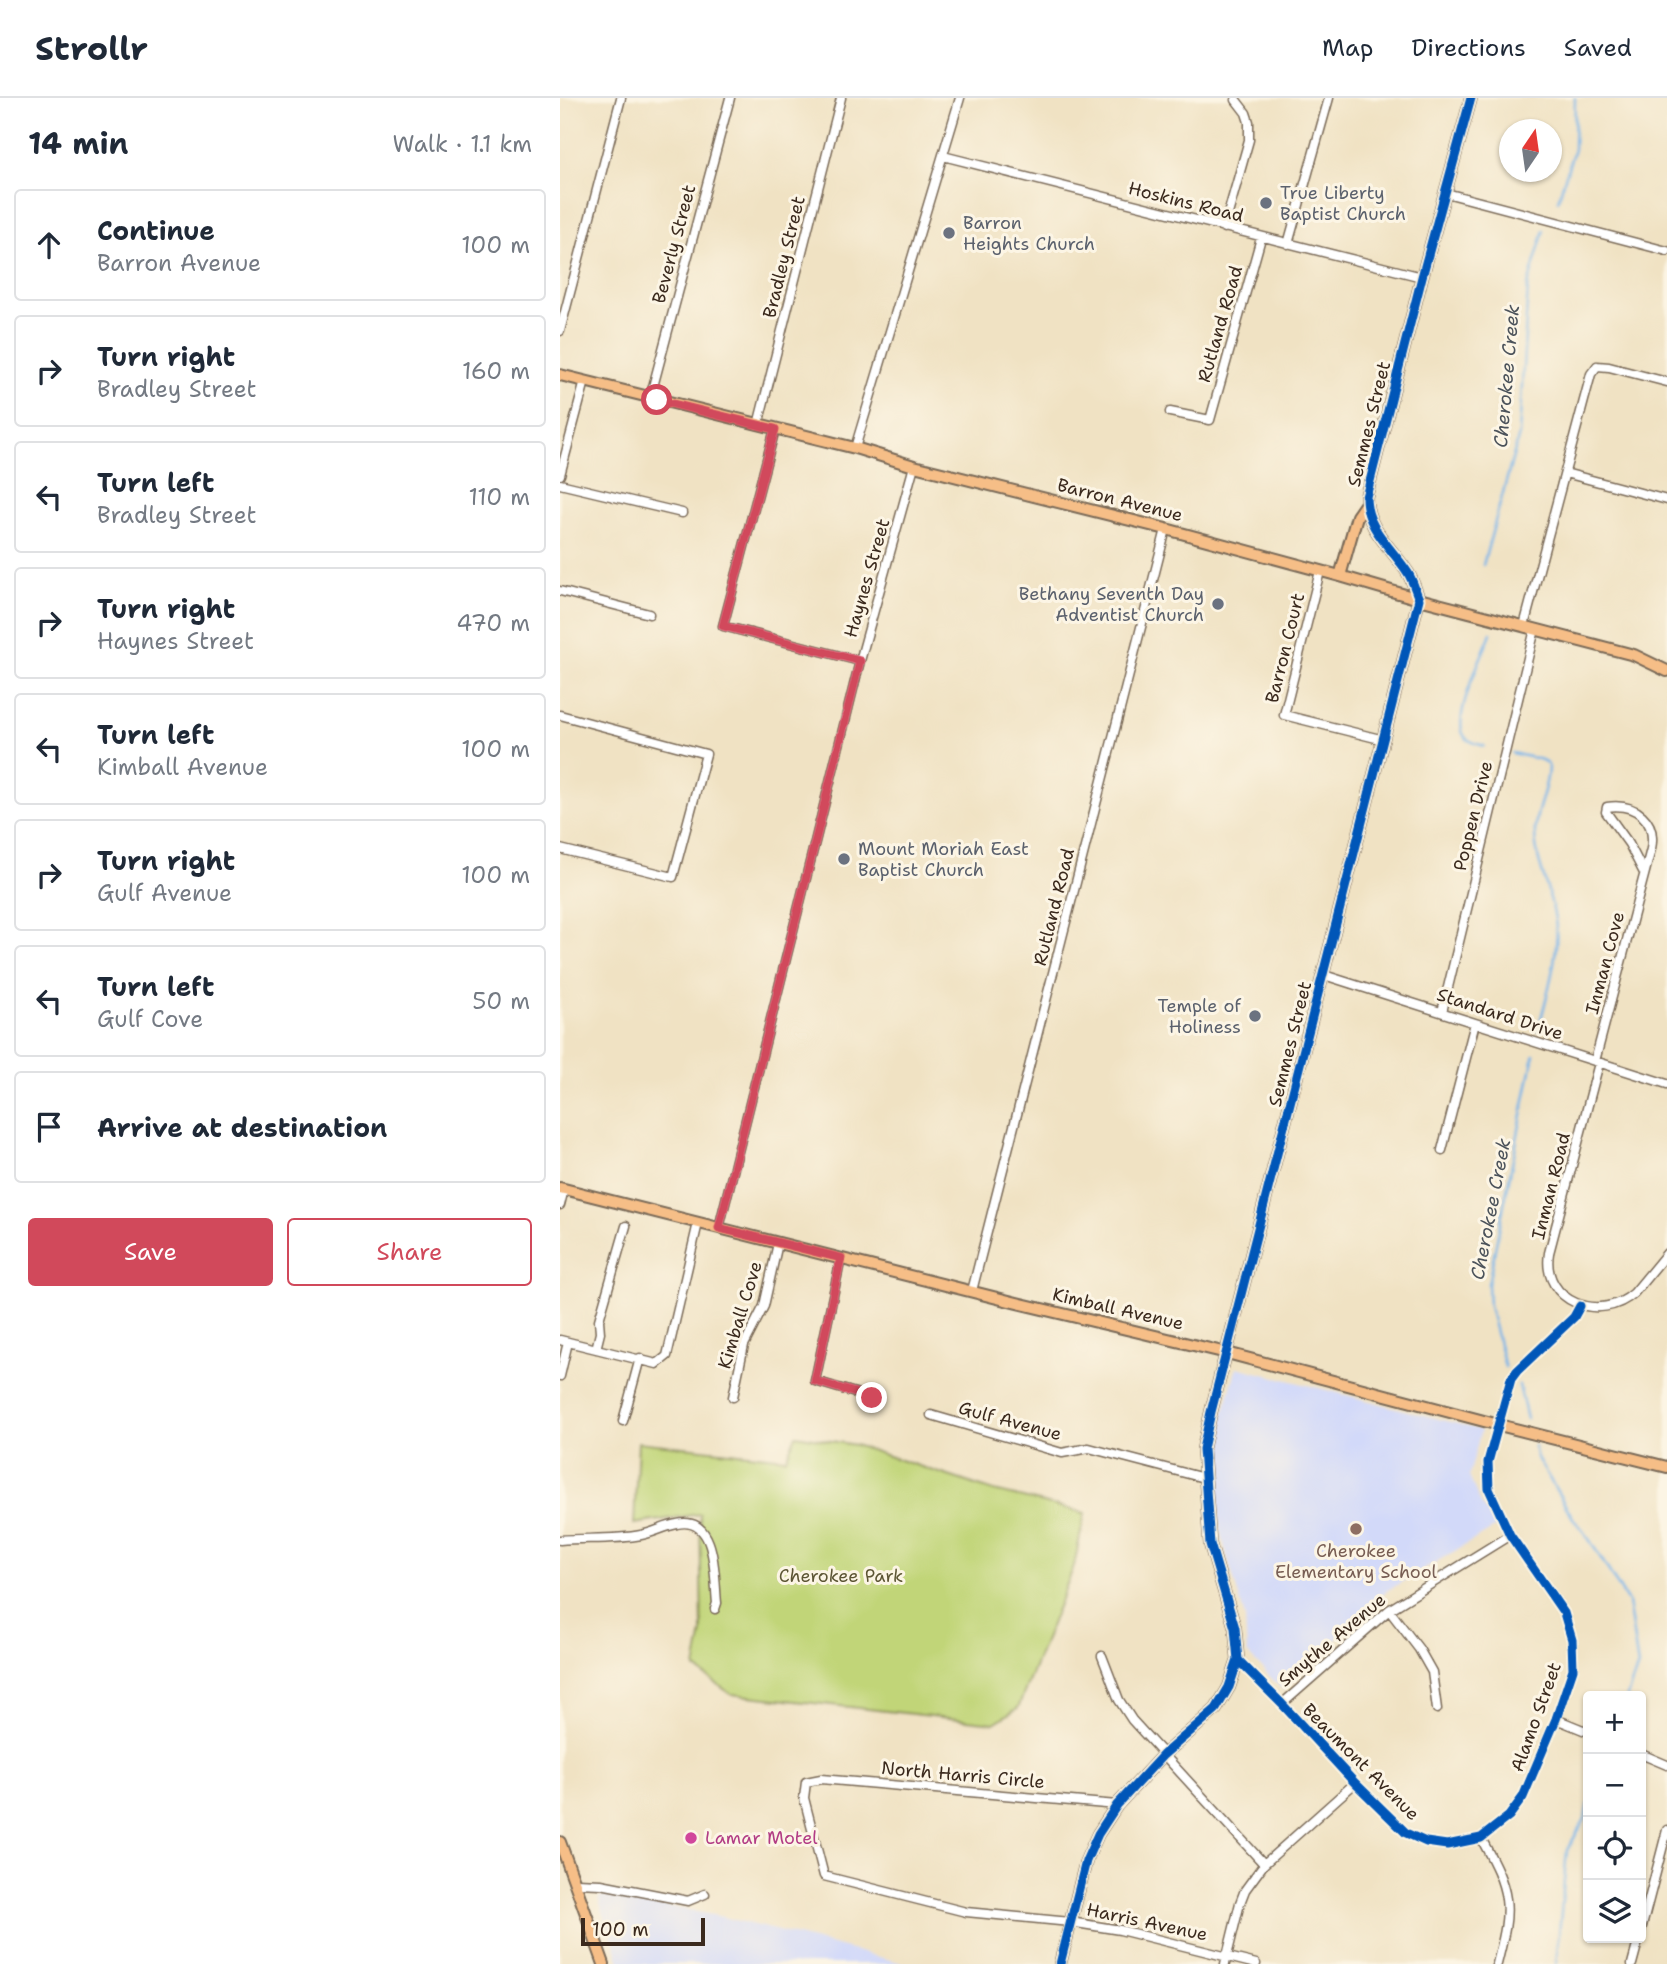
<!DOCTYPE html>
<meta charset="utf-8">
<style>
:root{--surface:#fff;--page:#f2f2f3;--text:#1f2937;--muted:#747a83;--line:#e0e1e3;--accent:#d1495b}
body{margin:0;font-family:"Shantell Sans",sans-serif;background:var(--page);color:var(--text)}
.controls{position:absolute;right:21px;bottom:21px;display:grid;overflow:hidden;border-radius:7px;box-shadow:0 2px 5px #0004}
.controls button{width:63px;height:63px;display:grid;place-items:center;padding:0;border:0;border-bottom:2px solid var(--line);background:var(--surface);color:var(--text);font:35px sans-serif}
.compass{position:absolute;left:939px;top:21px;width:63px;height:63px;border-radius:50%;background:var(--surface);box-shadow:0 2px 5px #0004;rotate:13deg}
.scale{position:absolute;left:21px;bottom:18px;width:124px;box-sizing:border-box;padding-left:7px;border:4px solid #3b2a1e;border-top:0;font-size:19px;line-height:24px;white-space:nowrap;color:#3b2a1e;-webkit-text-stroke:5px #fcf5e5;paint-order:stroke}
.stop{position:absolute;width:21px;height:21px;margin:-16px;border:5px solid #d1495b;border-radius:50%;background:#fff}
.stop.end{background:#d1495b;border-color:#fff;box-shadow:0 2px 7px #0008}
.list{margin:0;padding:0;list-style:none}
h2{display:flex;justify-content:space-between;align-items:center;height:91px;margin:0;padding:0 28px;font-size:30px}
h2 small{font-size:23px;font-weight:400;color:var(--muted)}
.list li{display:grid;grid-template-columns:46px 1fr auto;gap:21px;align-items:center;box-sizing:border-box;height:112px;margin:0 14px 14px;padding:0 14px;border:2px solid var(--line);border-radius:7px}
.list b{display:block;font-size:26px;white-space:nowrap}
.list p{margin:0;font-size:23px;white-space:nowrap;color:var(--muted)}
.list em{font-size:23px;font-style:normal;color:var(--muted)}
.actions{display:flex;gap:14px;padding:21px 28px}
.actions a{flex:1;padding:16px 0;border:2px solid var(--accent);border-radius:7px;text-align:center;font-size:24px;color:var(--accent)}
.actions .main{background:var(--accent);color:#fff}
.icon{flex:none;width:38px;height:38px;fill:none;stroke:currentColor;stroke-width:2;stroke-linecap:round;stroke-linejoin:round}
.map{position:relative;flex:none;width:1107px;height:1866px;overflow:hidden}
header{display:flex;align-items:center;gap:42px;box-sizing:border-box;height:98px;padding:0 35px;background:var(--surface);border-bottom:2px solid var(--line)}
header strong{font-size:33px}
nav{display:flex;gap:38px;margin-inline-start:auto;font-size:24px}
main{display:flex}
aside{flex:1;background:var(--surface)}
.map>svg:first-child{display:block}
.built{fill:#d2d9f9}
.green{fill:#c1d578;stroke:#7e804b;stroke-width:2}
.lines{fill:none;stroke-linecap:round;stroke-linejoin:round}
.stream{stroke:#75b3e8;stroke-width:2.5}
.minor-casing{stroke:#7a6a58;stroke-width:11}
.major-casing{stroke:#7a6a58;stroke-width:14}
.minor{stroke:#fff;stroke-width:8}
.major{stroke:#f6be87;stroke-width:10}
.cycleway-casing{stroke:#fcf5e5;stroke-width:13}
.cycleway{stroke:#0057b8;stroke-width:9}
.route{stroke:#d1495b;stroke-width:9}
.worship-dot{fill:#6b7280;stroke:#fcf5e5;stroke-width:2.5}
.education-dot{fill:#8d6e63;stroke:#fcf5e5;stroke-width:2.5}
.hotel-dot{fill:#d1479c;stroke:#fcf5e5;stroke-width:2.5}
.labels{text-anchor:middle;stroke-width:6;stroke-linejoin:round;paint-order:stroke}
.worship-label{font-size:18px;fill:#5b616d;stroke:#fcf5e5;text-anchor:start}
.street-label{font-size:18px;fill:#3b2a1e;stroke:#fcf5e5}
.education-label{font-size:18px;fill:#785e54;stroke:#fcf5e5}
.park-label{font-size:18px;fill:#5c5534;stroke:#fcf5e5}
.hotel-label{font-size:18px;fill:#b23c85;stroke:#fcf5e5;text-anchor:start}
.water-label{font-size:19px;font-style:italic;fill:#4c535b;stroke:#fcf5e5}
</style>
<header>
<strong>Strollr</strong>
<nav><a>Map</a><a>Directions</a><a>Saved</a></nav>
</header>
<main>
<aside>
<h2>14 min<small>Walk · 1.1 km</small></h2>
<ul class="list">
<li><svg class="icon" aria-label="ahead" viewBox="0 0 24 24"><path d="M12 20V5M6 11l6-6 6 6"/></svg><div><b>Continue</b><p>Barron Avenue</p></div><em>100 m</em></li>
<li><svg class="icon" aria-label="right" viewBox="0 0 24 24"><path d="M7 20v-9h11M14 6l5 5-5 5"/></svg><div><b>Turn right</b><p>Bradley Street</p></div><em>160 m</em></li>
<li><svg class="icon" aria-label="left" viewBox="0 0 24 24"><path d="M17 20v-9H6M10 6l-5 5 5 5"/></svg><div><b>Turn left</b><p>Bradley Street</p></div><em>110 m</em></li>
<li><svg class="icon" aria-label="right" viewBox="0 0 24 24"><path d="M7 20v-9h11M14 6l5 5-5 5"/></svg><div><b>Turn right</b><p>Haynes Street</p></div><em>470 m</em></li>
<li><svg class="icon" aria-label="left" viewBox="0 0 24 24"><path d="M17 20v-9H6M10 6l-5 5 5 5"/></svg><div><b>Turn left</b><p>Kimball Avenue</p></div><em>100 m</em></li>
<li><svg class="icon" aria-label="right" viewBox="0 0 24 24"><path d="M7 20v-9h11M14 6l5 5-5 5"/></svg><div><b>Turn right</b><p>Gulf Avenue</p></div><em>100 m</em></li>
<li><svg class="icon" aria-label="left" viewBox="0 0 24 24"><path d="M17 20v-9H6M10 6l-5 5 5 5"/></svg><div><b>Turn left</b><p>Gulf Cove</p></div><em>50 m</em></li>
<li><svg class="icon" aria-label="arrive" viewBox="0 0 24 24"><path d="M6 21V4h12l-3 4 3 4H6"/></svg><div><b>Arrive at destination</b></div></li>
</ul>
<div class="actions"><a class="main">Save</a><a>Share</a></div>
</aside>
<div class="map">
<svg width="1107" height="1866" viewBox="0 0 1107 1866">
<rect width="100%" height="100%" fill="#fcf5e5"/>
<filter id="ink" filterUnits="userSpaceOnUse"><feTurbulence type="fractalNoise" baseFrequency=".0143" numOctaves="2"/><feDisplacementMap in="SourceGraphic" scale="14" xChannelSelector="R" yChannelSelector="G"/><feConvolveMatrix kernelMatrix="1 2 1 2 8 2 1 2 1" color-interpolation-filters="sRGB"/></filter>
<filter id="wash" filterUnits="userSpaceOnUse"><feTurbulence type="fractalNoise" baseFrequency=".00686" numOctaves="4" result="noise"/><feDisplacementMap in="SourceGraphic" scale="28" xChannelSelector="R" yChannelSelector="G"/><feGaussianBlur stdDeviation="1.57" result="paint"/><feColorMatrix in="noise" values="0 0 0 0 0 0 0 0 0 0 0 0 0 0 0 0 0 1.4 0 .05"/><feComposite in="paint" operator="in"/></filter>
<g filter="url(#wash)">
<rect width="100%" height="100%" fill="#f0e2c3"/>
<path class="built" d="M677 1269 921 1332 909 1378 919 1402 936 1429 828 1492 723 1592 687 1555 685 1520 660 1433 657 1381 659 1330Z
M49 1796 167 1820 346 1866H61L38 1800Z"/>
<path class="green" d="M236 1337 295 1347 434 1393 525 1415 514 1468 458 1610 434 1625 171 1596 135 1570 142 1534 140 1416 74 1426 78 1344 226 1360Z"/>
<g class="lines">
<path class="stream" d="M998 102 1014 51 1015 0
M923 467 959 337 968 187 984 132
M924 648C918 646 909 644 905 639 890 621 924 555 931 535
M952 655 982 662 988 667C989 689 976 709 975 731 974 761 990 791 995 821 1001 855 986 899 978 933
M945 1269 929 1208 928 1186 974 957
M959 1287 967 1321
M974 1348 977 1360 1013 1420 1029 1441 1068 1504 1078 1568 1067 1598
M996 1866 1007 1752 1025 1721 1028 1706"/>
</g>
</g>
<g filter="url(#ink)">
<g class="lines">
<defs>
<path id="minor" d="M383 58 862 179
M886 95 1107 153
M664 130 689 42V24L686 15 676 2
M728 146 769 0
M0 233 61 0
M1037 268 1049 269 1107 284
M90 300 170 0
M610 314 650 322 701 140
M198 327 281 0
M215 331 163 528 300 563
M295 350 400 0
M1005 375 1107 402
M0 377 25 283
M0 386 122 415
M760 473 724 617 824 642
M0 493 89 516
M964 528 1031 276 1037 268
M0 617 146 656 113 779 0 751
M764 877 1107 986
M882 914 975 531
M1035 963 1091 751C1097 722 1076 705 1047 709L1046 714 1069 746 1084 775
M1039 965 989 1155C981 1205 1041 1225 1074 1195L1107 1155
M882 1052 915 925
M0 1107 4 1091
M159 1130 300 563 354 368
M281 1160 255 1283 312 1300
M412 1193 606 431
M0 1242 97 1266 107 1258 138 1125
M36 1251 40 1235 39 1222 66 1128
M0 1278 8 1244
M173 1299 184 1247 204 1208 218 1145
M371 1317 502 1355 529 1350 644 1380
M63 1323 80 1260
M0 1442C26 1440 56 1442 81 1437 93 1435 105 1428 117 1426 158 1417 154 1479 157 1505L155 1511
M829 1512 859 1551 872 1574 877 1611
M542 1558 559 1602 572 1622 704 1766
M678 1562 722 1606 795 1685 846 1735 866 1744 887 1747 921 1740 949 1718 963 1699 996 1621 1013 1571 1012 1542 1004 1515 950 1437 929 1391 928 1364 951 1281 957 1273 1014 1219 1020 1208
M722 1606 829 1512 950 1437
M996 1621 1028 1634
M1081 1656 1107 1667
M557 1707 261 1681 246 1684 244 1700 264 1778 406 1814 510 1824 560 1832 696 1866
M921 1740C931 1759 943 1779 946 1801 949 1823 942 1845 937 1866
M16 1785 41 1786 128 1803 145 1796
M1081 1832 1107 1732
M665 1866 680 1805 685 1792 704 1766 795 1685
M1072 1866 1079 1840"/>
<path id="major" d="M0 277 295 350 354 368 606 431 780 478 859 501 1074 557 1107 573
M780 478 797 418 806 405
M0 1090 457 1205 667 1255 939 1327 1107 1369
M0 1744 44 1866
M500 1866 526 1763 538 1736 557 1707 603 1657 656 1611 669 1589 678 1562 675 1530 650 1446 643 1351 651 1314 859 501C855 492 853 483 848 475 832 450 806 431 806 399L862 179 911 0"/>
</defs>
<use href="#minor" class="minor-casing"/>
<use href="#major" class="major-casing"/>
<use href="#minor" class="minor"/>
<use href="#major" class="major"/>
<defs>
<path id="cycleway" d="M678 1562 722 1606 795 1685 846 1735 866 1744 887 1747 921 1740 949 1718 963 1699 996 1621 1013 1571 1012 1542 1004 1515 950 1437 929 1391 928 1364 951 1281 957 1273 1014 1219 1020 1208
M500 1866 526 1763 538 1736 557 1707 603 1657 656 1611 669 1589 678 1562 675 1530 650 1446 643 1351 651 1314 859 501C855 492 853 483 848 475 832 450 806 431 806 399L862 179 911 0"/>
</defs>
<use href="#cycleway" class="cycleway-casing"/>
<use href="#cycleway" class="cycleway"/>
</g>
</g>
<g class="lines" filter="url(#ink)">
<path class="route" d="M97 302 215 331 163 528 300 563 159 1130 281 1160 255 1283 312 1300"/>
</g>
<g class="worship-dot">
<circle cx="706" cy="105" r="7"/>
<circle cx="389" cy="135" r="7"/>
<circle cx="658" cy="506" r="7"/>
<circle cx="284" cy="761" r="7"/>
<circle cx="695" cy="918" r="7"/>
</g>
<circle class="education-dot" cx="796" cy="1431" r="7"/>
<circle class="hotel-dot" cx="131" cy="1740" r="7"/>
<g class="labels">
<g class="worship-label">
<text x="720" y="101">True Liberty<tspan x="720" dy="21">Baptist Church</tspan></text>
<text x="403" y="131">Barron<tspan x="403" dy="21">Heights Church</tspan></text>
<text x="644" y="502" text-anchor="end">Bethany Seventh Day<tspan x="644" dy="21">Adventist Church</tspan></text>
<text x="298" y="757">Mount Moriah East<tspan x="298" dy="21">Baptist Church</tspan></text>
<text x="681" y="914" text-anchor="end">Temple of<tspan x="681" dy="21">Holiness</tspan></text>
</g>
<g class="street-label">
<text transform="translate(626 104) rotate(14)" y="6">Hoskins Road</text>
<text transform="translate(114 146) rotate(-75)" y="6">Beverly Street</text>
<text transform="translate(224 159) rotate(-76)" y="6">Bradley Street</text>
<text transform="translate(660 226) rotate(-74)" y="6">Rutland Road</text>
<text transform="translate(809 326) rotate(-76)" y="6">Semmes Street</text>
<text transform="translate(560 402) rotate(14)" y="6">Barron Avenue</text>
<text transform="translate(307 480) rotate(-74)" y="6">Haynes Street</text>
<text transform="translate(725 550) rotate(-76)" y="6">Barron Court</text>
<text transform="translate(913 718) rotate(-76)" y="6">Poppen Drive</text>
<text transform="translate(494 809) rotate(-76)" y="6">Rutland Road</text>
<text transform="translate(1045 865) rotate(-75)" y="6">Inman Cove</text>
<text transform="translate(940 916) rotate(18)" y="6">Standard Drive</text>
<text transform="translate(730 946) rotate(-76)" y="6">Semmes Street</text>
<text transform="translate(991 1088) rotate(-76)" y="6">Inman Road</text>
<text transform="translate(558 1211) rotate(13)" y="6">Kimball Avenue</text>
<text transform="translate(180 1217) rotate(-73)" y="6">Kimball Cove</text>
<text transform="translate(450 1323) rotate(15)" y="6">Gulf Avenue</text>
<text transform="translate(772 1542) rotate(-40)" y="6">Smythe Avenue</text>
<text transform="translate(976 1619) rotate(-70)" y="6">Alamo Street</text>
<text transform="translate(801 1664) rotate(45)" y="6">Beaumont Avenue</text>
<text transform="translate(403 1677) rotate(5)" y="6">North Harris Circle</text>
<text transform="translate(587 1824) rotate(12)" y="6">Harris Avenue</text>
</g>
<g class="education-label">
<text x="796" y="1459">Cherokee<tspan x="796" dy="21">Elementary School</tspan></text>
</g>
<g class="park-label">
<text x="281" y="1484">Cherokee Park</text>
</g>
<g class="hotel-label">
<text x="145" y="1746">Lamar Motel</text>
</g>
<g class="water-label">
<text transform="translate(946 278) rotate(-85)" y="7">Cherokee Creek</text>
<text transform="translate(930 1111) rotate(-79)" y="7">Cherokee Creek</text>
</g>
</g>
</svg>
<div class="controls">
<button>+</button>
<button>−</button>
<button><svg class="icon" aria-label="locate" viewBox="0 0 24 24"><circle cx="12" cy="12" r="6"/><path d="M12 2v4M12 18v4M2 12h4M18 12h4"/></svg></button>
<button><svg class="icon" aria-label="layers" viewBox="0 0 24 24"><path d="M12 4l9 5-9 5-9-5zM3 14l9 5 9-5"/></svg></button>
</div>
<svg class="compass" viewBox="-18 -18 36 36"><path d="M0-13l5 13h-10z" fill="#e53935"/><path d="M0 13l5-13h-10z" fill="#747a83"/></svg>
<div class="scale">100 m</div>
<div class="stop" style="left:97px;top:302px"></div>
<div class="stop end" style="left:312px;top:1300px"></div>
</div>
</main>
